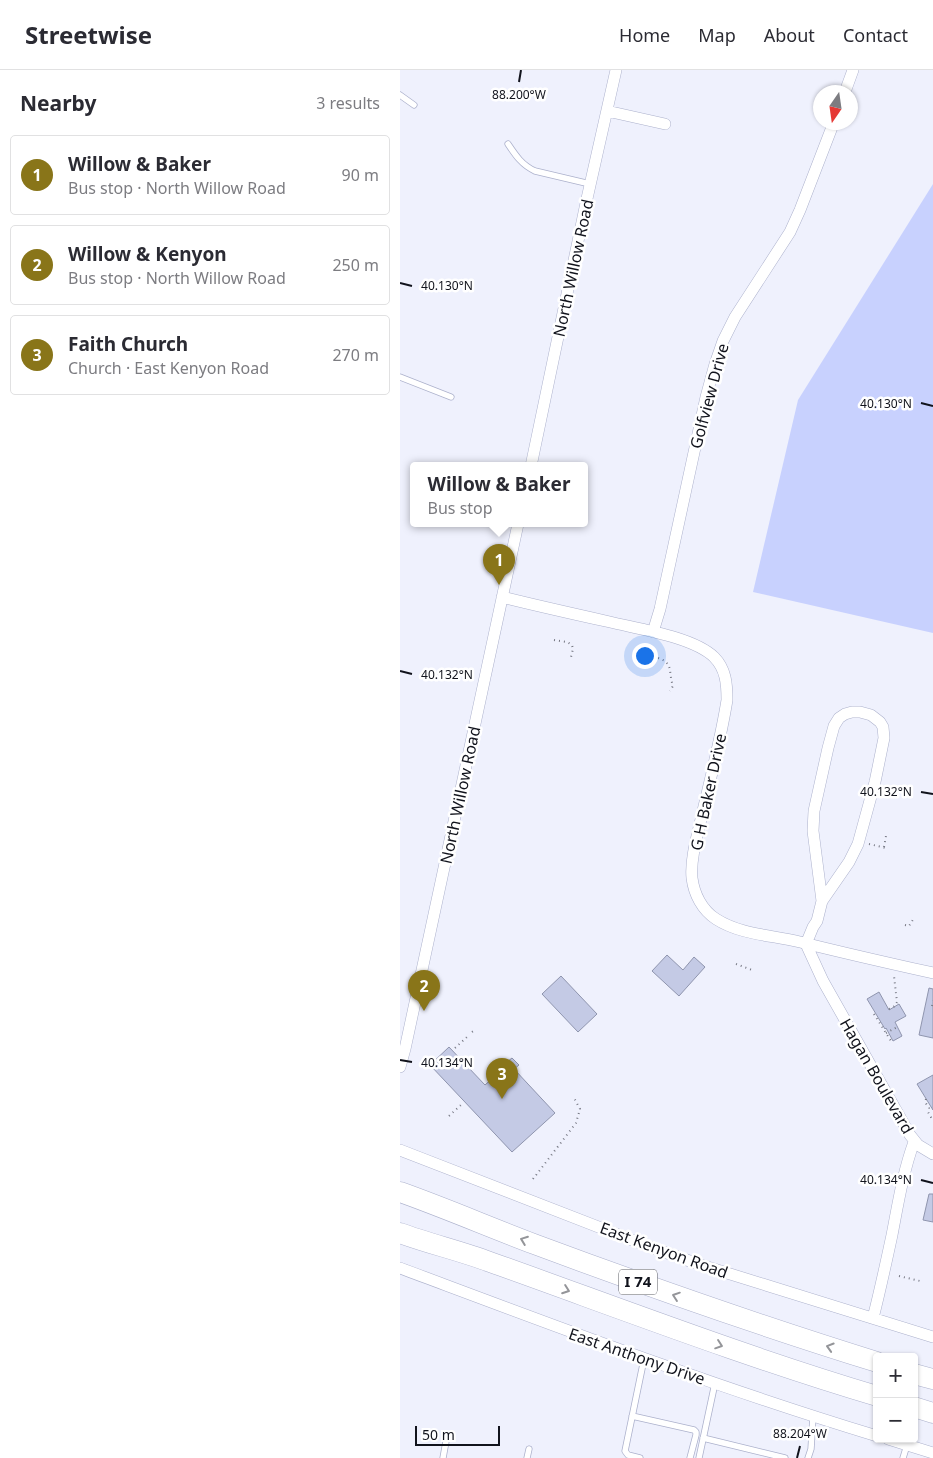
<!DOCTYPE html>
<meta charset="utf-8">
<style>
:root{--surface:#fff;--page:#f7f7f7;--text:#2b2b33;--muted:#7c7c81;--line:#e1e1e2;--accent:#897519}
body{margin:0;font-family:"Noto Sans",sans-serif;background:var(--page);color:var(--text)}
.controls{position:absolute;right:15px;bottom:15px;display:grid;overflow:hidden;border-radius:5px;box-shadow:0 1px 4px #0004}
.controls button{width:45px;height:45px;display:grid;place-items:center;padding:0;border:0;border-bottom:1px solid var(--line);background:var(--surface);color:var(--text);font:25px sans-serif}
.compass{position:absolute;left:413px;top:15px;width:45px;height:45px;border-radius:50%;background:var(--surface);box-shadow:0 1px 4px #0004;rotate:193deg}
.scale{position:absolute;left:15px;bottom:12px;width:85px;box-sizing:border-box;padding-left:5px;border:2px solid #11131c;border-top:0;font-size:14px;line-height:18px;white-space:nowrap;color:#11131c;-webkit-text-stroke:4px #fff;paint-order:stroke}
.you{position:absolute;left:244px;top:585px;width:18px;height:18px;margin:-12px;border:4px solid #fff;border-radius:50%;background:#1a73e8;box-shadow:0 0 0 8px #1a73e833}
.badge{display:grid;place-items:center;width:32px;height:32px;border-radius:50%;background:var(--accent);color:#fff;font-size:16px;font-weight:700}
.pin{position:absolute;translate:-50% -41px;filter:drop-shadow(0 1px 2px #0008)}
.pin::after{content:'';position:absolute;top:26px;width:18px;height:15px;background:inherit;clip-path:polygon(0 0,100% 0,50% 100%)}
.popup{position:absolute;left:10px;top:392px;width:178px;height:65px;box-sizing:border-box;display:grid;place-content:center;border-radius:5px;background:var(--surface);filter:drop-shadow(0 1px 4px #0005);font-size:16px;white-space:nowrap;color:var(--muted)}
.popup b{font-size:19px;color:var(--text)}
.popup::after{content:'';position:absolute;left:50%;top:100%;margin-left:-10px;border:10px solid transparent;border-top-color:var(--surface)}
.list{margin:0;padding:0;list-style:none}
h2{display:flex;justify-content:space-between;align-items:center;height:65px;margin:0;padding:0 20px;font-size:21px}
h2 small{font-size:16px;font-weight:400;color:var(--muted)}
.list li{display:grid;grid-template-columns:32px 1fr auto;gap:15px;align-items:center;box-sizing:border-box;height:80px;margin:0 10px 10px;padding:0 10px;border:1px solid var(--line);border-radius:5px}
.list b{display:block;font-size:19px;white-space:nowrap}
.list p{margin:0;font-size:16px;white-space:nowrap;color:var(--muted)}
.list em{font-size:16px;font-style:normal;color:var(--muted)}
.map{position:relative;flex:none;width:533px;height:1388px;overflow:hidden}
header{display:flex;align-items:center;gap:30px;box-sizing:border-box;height:70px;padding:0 25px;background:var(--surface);border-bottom:1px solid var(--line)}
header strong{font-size:24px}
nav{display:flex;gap:28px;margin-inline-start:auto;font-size:18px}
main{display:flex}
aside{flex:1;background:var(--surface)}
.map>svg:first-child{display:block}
.green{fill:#c8d1fe}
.building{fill:#c4cae5;stroke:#8f95ae}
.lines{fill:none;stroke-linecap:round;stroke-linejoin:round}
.lane-casing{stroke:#acb1cc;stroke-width:7}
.street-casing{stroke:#acb1cc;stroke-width:12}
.highway-casing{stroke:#acb1cc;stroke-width:21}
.path{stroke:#767883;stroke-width:2;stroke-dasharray:1 4;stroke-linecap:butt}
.lane{stroke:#fff;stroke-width:5.5}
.street{stroke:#fff;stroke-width:11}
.highway{stroke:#fff;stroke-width:20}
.oneway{stroke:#949599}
.ticks{fill:none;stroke:#11131c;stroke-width:2}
.labels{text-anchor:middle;stroke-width:5;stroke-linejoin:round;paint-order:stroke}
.shield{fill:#fff;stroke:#585a60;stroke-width:1}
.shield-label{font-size:15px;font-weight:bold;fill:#11131c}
.street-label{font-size:16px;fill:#11131c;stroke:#fff}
.ticks-label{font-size:12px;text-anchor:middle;fill:#11131c;stroke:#fff;stroke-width:5;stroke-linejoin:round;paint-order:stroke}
</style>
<header>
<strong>Streetwise</strong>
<nav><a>Home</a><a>Map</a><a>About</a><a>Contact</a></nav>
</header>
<main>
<aside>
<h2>Nearby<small>3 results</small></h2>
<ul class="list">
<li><span class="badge">1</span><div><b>Willow &amp; Baker</b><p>Bus stop · North Willow Road</p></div><em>90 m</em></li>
<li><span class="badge">2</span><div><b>Willow &amp; Kenyon</b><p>Bus stop · North Willow Road</p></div><em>250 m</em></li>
<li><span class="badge">3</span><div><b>Faith Church</b><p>Church · East Kenyon Road</p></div><em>270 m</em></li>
</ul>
</aside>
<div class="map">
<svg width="533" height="1388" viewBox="0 0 533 1388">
<rect width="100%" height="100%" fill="#eff1fd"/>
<path class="green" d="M533 114V563L353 522 398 330Z"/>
<path class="building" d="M267 885 283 900 294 887 305 897 279 926 252 901Z
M161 906 197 944 178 962 142 924Z
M529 918 533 919V968L519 965Z
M479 922 489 940 499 934 506 946 495 952 502 966 493 971 486 958 485 959 467 929Z
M49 977 85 1015 105 997 103 995 112 988 119 995 114 999 155 1043 112 1082 30 995Z
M533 1005V1040L517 1014Z
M529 1124H533V1152L523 1150Z"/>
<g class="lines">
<defs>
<path id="lane" d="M0 25 14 35
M108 74C116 86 122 95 135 101L190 114
M0 307 51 327
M232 1346 294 1360 296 1362V1365L290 1388
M303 1368 385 1388
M43 1388 47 1366
M127 1388 129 1379
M240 1388 228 1385 225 1381 244 1289
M299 1388 315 1313
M408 1388 411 1379 413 1346
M503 1388 507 1375"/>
<path id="street" d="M445 22 453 0
M207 41 265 54
M131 396 186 133 216 0
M102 527C138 536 174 544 210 552 239 559 293 567 314 587 326 599 327 614 327 630 321 668 311 706 302 745 298 763 290 789 292 808 294 824 302 840 316 849 341 865 372 865 400 872 444 883 488 893 533 903
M253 562 260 539 306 327 315 294 323 271 335 247 390 162 400 140 434 52
M422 831 449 792 458 774 475 712 484 668 483 657 480 652 471 645 460 642H452L445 644 439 648 434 656 428 678 414 741 413 761 422 831 417 851 413 857 406 874 423 911 510 1065 518 1075 533 1084
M0 997 5 979 118 454
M0 1080 250 1177 298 1194 533 1267
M0 1198C158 1257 315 1317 477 1366
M473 1248C480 1221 486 1193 492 1165 498 1134 503 1102 514 1072
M488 1369 533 1383"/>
<path id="highway" d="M0 1122C45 1138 89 1157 134 1174 247 1216 361 1256 477 1292
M0 1163C30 1174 61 1181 90 1192 219 1238 346 1287 477 1326
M514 1304 533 1309
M514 1337 533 1343"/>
</defs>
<use href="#lane" class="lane-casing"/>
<use href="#street" class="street-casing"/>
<use href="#highway" class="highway-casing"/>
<path class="path" d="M154 570 167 572 172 575 173 579 171 587
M258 588C274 593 268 602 273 616L270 621
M469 774 486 778
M484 777 486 766
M505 855 509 856 514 848
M336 894 352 900
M532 936 533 931
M489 939 495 936 497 932 494 906
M474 944 491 971
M72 962 75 960
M486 963 499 956
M55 978 67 967
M526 1029 525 1032 529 1038 528 1042 532 1049
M49 1046 62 1034
M133 1109 176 1053 180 1039 173 1026
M499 1206 520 1211"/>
<use href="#lane" class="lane"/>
<use href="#street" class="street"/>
<use href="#highway" class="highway"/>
</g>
<defs><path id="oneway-chevron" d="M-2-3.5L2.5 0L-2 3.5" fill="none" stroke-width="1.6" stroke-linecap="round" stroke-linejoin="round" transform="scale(1.25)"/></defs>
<g class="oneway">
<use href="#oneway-chevron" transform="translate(124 1170) rotate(-159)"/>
<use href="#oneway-chevron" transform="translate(166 1220) rotate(20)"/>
<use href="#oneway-chevron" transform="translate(276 1226) rotate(-161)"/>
<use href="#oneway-chevron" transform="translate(319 1275) rotate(19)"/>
<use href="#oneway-chevron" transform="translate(430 1277) rotate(-163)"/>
</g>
<path class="ticks" d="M119 12 121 0M0 213 12 216M521 333 533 336M0 601 12 604M521 722 533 724M0 990 12 992M521 1110 533 1113M397 1388 400 1376"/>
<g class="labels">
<rect class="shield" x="219" y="1199.5" width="38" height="25" rx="4"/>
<g class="shield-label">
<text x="238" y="1217">I 74</text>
</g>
<g class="street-label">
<text transform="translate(173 198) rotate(-78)" y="6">North Willow Road</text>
<text transform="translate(309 326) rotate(-75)" y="6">Golfview Drive</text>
<text transform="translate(308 722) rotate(-78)" y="6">G H Baker Drive</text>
<text transform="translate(60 725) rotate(-78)" y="6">North Willow Road</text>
<text transform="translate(477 1006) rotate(60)" y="6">Hagan Boulevard</text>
<text transform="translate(264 1180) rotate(20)" y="6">East Kenyon Road</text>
<text transform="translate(237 1286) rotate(19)" y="6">East Anthony Drive</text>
</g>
</g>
<g class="ticks-label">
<text x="119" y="29">88.200°W</text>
<text x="47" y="220">40.130°N</text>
<text x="486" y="338">40.130°N</text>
<text x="47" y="609">40.132°N</text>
<text x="486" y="726">40.132°N</text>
<text x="47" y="997">40.134°N</text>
<text x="486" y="1114">40.134°N</text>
<text x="400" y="1368">88.204°W</text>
</g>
</svg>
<div class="controls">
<button>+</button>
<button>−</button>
</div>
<svg class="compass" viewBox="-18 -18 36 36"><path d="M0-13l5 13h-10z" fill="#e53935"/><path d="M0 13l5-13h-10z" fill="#7c7c81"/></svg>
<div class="scale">50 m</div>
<div class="you"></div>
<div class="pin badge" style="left:99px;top:515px">1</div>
<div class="popup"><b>Willow &amp; Baker</b>Bus stop</div>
<div class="pin badge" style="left:24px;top:941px">2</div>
<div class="pin badge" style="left:102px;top:1029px">3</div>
</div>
</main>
